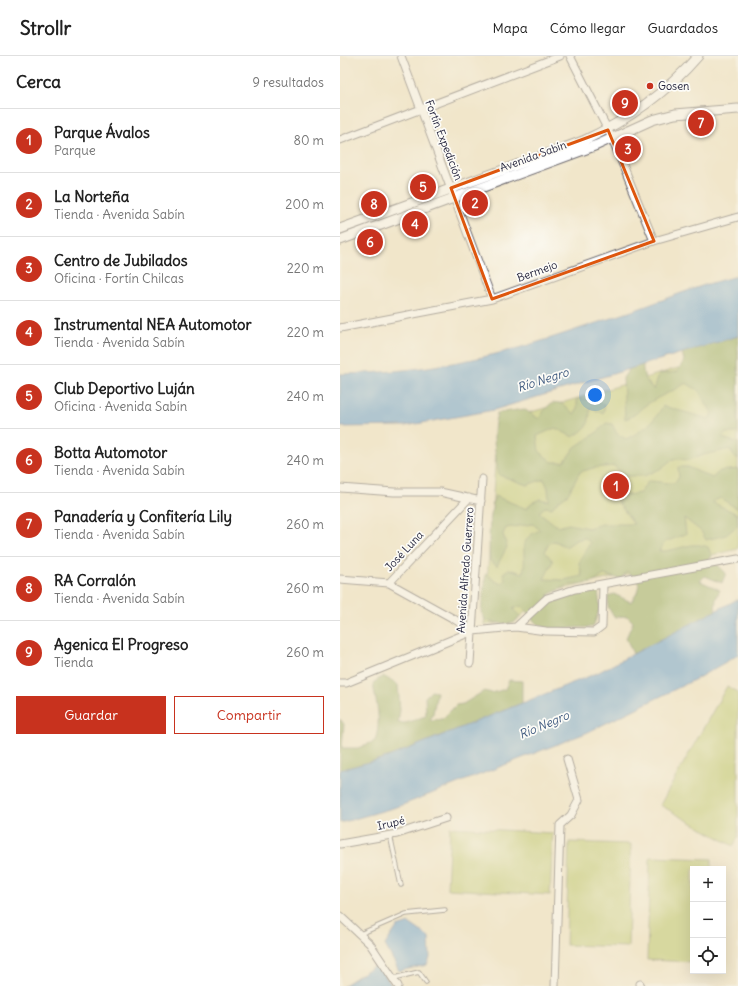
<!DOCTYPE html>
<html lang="es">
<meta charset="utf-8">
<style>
:root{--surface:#fff;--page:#f6f6f6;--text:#222;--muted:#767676;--line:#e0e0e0;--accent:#c8321e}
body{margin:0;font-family:Delius,sans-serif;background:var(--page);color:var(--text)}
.controls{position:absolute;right:12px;bottom:12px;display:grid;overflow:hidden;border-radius:0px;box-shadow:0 4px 16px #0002}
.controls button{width:36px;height:36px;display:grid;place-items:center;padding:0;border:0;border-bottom:1px solid var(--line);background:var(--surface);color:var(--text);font:20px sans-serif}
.you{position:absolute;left:255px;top:339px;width:14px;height:14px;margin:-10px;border:3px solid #fff;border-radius:50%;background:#1a73e8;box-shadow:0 0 0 6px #1a73e833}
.badge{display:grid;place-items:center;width:26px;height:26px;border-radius:50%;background:var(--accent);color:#fff;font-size:13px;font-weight:700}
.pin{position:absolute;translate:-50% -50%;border:2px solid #fff;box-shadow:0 1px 4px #0006}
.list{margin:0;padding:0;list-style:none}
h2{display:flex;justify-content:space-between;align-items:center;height:52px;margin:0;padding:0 16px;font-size:17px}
h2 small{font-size:13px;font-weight:400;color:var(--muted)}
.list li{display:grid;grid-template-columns:26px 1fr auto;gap:12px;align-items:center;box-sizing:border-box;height:64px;padding:0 16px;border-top:1px solid var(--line)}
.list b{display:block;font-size:15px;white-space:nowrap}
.list p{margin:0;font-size:13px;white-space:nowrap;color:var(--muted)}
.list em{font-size:13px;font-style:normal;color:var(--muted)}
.actions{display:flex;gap:8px;padding:12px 16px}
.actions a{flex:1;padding:9px 0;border:1px solid var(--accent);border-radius:0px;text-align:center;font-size:14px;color:var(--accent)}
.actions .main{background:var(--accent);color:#fff}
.icon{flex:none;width:22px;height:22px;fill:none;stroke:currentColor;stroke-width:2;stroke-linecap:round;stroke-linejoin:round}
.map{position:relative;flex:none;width:398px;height:930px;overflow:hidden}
header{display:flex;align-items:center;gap:24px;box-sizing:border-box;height:56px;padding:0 20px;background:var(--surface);border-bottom:1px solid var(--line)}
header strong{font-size:19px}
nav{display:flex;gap:22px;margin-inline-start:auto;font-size:14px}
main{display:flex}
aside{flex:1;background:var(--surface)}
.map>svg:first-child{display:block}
.green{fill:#b9c86b;stroke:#6e7553}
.forest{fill:#92ac5f;stroke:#5a674d;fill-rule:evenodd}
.water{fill:#65a0d5;stroke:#446188}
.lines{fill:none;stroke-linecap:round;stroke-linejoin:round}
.service-casing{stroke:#6a676d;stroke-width:5.5}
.minor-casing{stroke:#6a676d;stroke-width:9}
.secondary-casing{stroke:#6a676d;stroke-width:11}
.service{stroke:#fff;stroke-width:3.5}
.minor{stroke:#fff;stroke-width:7}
.secondary{stroke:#fff;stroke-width:9}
.marked{fill:none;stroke:#de560e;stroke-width:3;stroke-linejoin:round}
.poi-dot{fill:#c8321e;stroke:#fdfcf7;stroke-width:1.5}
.labels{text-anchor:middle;stroke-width:3.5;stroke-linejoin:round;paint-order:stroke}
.poi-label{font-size:11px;fill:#22223b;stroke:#fdfcf7;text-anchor:start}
.street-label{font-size:11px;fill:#22223b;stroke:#fdfcf7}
.water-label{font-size:12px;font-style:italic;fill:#405b80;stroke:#fdfcf7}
</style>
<header>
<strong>Strollr</strong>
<nav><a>Mapa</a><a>Cómo llegar</a><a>Guardados</a></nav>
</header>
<main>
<aside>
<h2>Cerca<small>9 resultados</small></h2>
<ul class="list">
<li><span class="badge">1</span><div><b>Parque Ávalos</b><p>Parque</p></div><em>80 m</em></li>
<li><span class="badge">2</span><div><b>La Norteña</b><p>Tienda · Avenida Sabín</p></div><em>200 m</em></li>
<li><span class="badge">3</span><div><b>Centro de Jubilados</b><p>Oficina · Fortín Chilcas</p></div><em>220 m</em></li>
<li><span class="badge">4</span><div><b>Instrumental NEA Automotor</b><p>Tienda · Avenida Sabín</p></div><em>220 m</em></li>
<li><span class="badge">5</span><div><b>Club Deportivo Luján</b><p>Oficina · Avenida Sabín</p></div><em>240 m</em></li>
<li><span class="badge">6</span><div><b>Botta Automotor</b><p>Tienda · Avenida Sabín</p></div><em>240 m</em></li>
<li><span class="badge">7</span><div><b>Panadería y Confitería Lily</b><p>Tienda · Avenida Sabín</p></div><em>260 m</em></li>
<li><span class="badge">8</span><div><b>RA Corralón</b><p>Tienda · Avenida Sabín</p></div><em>260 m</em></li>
<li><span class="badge">9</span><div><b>Agenica El Progreso</b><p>Tienda</p></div><em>260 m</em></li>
</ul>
<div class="actions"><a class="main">Guardar</a><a>Compartir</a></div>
</aside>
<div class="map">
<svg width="398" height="930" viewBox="0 0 398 930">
<rect width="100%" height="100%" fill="#fdfcf7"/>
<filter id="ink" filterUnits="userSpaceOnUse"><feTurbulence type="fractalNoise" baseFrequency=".025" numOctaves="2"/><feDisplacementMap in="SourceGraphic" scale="8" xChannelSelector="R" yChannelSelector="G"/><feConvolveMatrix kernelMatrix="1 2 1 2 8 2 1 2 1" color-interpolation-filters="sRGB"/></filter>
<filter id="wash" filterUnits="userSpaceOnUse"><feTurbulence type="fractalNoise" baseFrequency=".012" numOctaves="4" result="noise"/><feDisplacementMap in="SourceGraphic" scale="16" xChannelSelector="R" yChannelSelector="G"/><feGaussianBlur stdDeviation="0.9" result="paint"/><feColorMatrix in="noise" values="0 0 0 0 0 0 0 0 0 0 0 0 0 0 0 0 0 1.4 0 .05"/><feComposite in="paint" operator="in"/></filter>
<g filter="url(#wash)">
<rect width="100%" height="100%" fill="#f1e6ca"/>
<path class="green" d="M398 294V493L205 537 176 565 144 569 158 366Z
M387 630 398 636V782L393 790 320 749Z
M110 771 213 777 210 839 107 833Z
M229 786 291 788 288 891 226 889Z
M310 801 372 803V813H353V906L307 904Z"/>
<path class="forest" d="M398 280V377H386L382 382 398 387V403L393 399 390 393 363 399 349 404 337 403 330 405 320 413 304 420H286L274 410 253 412 240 416 228 438 217 446 212 452 205 451 199 456 218 471 229 468 248 472 262 468H294L277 445 281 440 300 437 308 425C318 425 326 428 335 427L339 421 338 411H348L372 422 380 415 398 413V453L380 442 372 446 397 458 398 469 386 479 366 484 361 475 344 462 346 478 325 486 319 495C337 496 350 484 368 491L372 500 367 507 356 505 357 510 378 509 386 517 382 527 365 520 360 525 380 534 376 543 375 556 293 598 286 582 293 566 287 560 274 561 268 551V540L274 538 291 546 297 537 299 528 287 515 281 523 264 519 252 527 228 529 208 539 218 545 244 532 258 533 260 552 253 571 207 573 195 566 182 550 173 553 180 560 174 567 165 568 146 565 141 556 146 517 155 525 162 528 165 524 163 517 169 513 183 517C188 498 175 484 200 474L193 468 166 472 163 478 167 491 157 510 150 505C148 482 149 462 155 440L187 453 191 447 200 443 209 445 208 432 204 423 187 429 159 419C155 398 151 378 157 357L184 353 199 363C210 343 218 341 234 358L237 354V343H246L251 347 259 346 265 349 263 358 250 351C250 368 248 372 233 381L215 372 197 380 199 395 212 406H224L235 391 259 375 266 367 272 368 277 378 286 383C303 375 314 366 323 350L369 363 372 357 358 334 346 327C333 336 318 340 306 349 297 355 296 360 285 363L283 322 289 313 303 308C302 320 307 326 314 334L319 318 337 316 344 305 342 296ZM245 482 250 487 239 507 242 520 224 524 204 523 213 505 205 496 209 487 215 485 226 491 236 484Z
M43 620 58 629 60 654 58 667C70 668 74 663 86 660L85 641 91 635 97 636 93 658 90 664 102 663 116 649 123 648 144 635 152 637 165 633 169 624 182 625V647L48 701 0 714V663L4 668 2 692H18L35 685C42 662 36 649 33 627Z"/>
<path class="water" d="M398 220V280L154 354 65 370 0 371V318C47 317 92 312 138 302 185 292 232 275 277 260 318 247 356 229 398 220Z
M398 543V599L356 623 246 677 60 750 0 767V714L48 701 257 617Z
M69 867 89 881 90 902 87 909 59 915 45 889 57 871Z
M37 908 52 930H3Z"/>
</g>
<g filter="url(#ink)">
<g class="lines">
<defs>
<path id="service" d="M50 779 61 829
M20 878 66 858 105 854
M54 922 79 916 86 926"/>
<path id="minor" d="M61 0 152 243
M230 0 272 82 314 185
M0 84 220 0
M0 272 152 243 314 185 398 161
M0 432 54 436H100L141 445
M0 523 49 527 114 563 133 575
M49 527 129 442
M176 571 206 575 254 576 262 570 263 528
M130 607 142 423
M0 627H6L133 575 176 571 207 542 235 533 398 503
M0 788 57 778 106 762
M0 860 30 888 58 930
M300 928 301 930
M215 930 220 769 231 759 239 744 227 703"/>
<path id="secondary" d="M0 173 243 85C286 65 327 36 358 0
M0 184 257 89 312 64 335 58 398 53"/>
</defs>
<use href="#service" class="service-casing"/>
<use href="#minor" class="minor-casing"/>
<use href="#secondary" class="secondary-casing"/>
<use href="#service" class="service"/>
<use href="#minor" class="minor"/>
<use href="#secondary" class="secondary"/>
</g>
</g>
<path d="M0 0H398V930H0ZM268 74 314 185 152 243 111 132Z" fill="#f1e6ca" fill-opacity=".55" fill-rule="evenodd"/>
<path class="marked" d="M268 74 314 185 152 243 111 132Z"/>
<circle class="poi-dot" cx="310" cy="30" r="4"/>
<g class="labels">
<g class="poi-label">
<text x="318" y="34">Gosen</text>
</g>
<g class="street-label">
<text transform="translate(104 84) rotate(69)" y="4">Fortín Expedición</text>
<text transform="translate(193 100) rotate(-20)" y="4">Avenida Sabín</text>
<text transform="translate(197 215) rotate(-20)" y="4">Bermejo</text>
<text transform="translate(64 495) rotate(-47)" y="4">José Luna</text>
<text transform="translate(125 514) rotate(-86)" y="4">Avenida Alfredo Guerrero</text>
<text transform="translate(51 767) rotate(-13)" y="4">Irupé</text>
</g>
<g class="water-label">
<text transform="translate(203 324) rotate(-18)" y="4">Río Negro</text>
<text transform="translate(204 669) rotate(-23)" y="4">Río Negro</text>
</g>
</g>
</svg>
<div class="controls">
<button>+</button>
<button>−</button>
<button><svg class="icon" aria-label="locate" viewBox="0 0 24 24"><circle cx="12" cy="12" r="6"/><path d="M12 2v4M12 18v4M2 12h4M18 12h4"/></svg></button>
</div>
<div class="you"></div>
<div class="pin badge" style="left:276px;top:430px">1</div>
<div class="pin badge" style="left:135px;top:147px">2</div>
<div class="pin badge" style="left:288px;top:93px">3</div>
<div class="pin badge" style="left:75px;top:168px">4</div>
<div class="pin badge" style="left:83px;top:131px">5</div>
<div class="pin badge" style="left:30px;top:186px">6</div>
<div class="pin badge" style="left:361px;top:67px">7</div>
<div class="pin badge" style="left:34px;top:148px">8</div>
<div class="pin badge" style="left:285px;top:47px">9</div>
</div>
</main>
